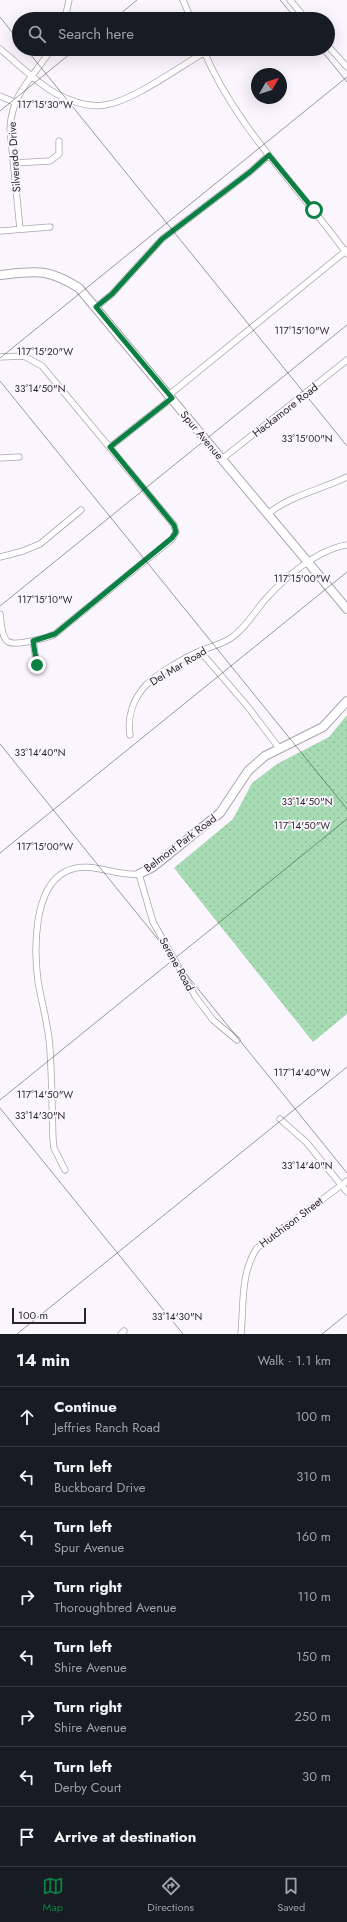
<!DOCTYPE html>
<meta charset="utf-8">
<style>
:root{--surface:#171b24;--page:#242831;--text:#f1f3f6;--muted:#9ea1a6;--line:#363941;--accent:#0b8043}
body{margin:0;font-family:Jost,sans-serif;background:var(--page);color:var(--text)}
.compass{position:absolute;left:251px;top:68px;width:36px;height:36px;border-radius:50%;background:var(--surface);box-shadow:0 4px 16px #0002;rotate:51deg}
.scale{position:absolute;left:12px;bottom:10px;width:74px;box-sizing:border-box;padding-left:4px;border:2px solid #29272b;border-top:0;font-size:11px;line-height:14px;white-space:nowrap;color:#29272b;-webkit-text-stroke:3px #fbf6fe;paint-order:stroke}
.stop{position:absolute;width:12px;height:12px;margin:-9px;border:3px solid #0b8043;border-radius:50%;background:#fff}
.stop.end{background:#0b8043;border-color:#fff;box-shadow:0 1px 4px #0008}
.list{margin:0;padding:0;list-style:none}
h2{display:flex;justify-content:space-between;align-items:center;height:52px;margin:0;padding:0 16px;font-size:17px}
h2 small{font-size:13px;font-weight:400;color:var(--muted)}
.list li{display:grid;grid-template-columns:26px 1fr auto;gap:12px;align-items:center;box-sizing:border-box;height:60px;padding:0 16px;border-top:1px solid var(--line)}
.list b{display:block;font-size:15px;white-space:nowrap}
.list p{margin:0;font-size:13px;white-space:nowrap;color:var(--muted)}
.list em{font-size:13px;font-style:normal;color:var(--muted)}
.icon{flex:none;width:22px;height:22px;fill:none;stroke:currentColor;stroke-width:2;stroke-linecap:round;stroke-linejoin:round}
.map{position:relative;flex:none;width:347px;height:1334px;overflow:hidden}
.search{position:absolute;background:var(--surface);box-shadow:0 4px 16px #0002;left:12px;right:12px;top:12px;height:44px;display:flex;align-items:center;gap:10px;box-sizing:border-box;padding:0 14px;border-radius:22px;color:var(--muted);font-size:15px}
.sheet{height:532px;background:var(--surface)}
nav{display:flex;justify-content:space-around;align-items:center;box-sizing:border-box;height:56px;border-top:1px solid var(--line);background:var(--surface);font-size:11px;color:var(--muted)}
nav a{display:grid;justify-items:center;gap:2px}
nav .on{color:var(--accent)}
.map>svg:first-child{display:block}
.grass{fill:url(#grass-dots)}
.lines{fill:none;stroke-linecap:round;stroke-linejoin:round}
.street-casing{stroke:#aaa4ae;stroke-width:7}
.secondary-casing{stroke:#aaa4ae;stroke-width:10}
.street{stroke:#fff;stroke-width:5.5}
.secondary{stroke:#fff;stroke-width:8}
.route{stroke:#0b8043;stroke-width:5}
.ticks{fill:none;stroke:#29272b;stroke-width:1;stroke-opacity:0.45}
.labels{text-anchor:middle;stroke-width:3.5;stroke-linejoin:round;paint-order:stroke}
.street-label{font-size:11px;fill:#29272b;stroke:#fbf6fe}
.ticks-label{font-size:10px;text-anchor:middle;fill:#29272b;stroke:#fbf6fe;stroke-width:3.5;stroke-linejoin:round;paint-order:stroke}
</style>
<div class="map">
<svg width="347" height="1334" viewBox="0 0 347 1334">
<defs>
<pattern id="grass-dots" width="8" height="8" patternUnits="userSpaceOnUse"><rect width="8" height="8" fill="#a6dbb3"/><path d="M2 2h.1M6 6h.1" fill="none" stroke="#8fbc9a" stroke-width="1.8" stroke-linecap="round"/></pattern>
</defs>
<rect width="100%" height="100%" fill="#fbf6fe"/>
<path class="grass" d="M347 715V1014L313 1042 174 868 233 819 252 783 277 764 329 737Z"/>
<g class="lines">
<defs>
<path id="street" d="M183 0 191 19
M290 0 306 19
M65 19 69 0
M328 46 347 67
M0 49C16 62 37 83 55 93 70 101 88 108 105 105 133 101 179 67 205 52
M66 49 68 50
M203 49C235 127 299 187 347 254
M0 96 14 102
M14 163 50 161 59 154V141
M20 229 10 129C12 91 33 79 51 49
M0 231 50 227
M96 307 112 294 162 239 250 172 269 155
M0 357 24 356 42 366 174 525 176 532 172 539 55 634C47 638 14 647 7 641 1 635 1 621 0 614
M169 395 347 250
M110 447 172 398
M0 458 19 457
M222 459 347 360
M269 513C292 495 320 490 347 477
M0 557 23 551 40 544 81 510
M33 641 37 665
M200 651 248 707 279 748
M130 735C127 717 133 699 146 685 158 673 184 658 200 651 210 647 222 644 231 638 244 629 253 615 263 602 283 579 316 550 347 545
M280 1119 306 1142 347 1192
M65 1170 54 1148 53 1139C52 1109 52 1080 50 1050 49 1027 42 1005 38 981 34 951 33 888 65 872 89 859 114 877 139 874L153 922 195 996 213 1020 237 1040
M121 1334 124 1331
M241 1334C244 1304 240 1274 257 1248L347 1181"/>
<path id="secondary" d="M0 275C36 271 47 268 79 288L347 609
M139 874 153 867 220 813 248 771 265 756 323 727 347 701"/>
</defs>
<use href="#street" class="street-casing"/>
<use href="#secondary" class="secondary-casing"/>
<use href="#street" class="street"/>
<use href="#secondary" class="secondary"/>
</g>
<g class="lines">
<path class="route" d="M37 665 33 641 55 634 172 538 176 532 174 525 110 447 172 398 96 307 112 294 162 239 250 172 269 155 314 210"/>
</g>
<path class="ticks" d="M280 0 296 19M0 17 19 41M114 19 137 0M26 49 347 446M320 49 347 82M0 111 76 49M0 358 347 77M0 381 347 809M0 606 347 325M0 744 347 1173M0 853 347 572M0 1100 347 819M0 1108 183 1334M17 1334 347 1067M322 1334 347 1314"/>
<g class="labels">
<g class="street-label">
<text transform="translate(14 157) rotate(-94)" y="4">Silverado Drive</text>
<text transform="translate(285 410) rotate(-38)" y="4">Hackamore Road</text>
<text transform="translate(202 435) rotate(50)" y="4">Spur Avenue</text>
<text transform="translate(178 666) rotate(-31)" y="4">Del Mar Road</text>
<text transform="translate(180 843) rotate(-37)" y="4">Belmont Park Road</text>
<text transform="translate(177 964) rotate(61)" y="4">Serene Road</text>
<text transform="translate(291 1222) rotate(-37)" y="4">Hutchison Street</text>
</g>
</g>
<g class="ticks-label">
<text x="45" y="108">117°15'30"W</text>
<text x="302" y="334">117°15'10"W</text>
<text x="45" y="355">117°15'20"W</text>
<text x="40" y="392">33°14'50"N</text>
<text x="307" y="442">33°15'00"N</text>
<text x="302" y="582">117°15'00"W</text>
<text x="45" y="603">117°15'10"W</text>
<text x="40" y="756">33°14'40"N</text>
<text x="307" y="805">33°14'50"N</text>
<text x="302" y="829">117°14'50"W</text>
<text x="45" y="850">117°15'00"W</text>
<text x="302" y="1076">117°14'40"W</text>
<text x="45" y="1098">117°14'50"W</text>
<text x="40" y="1119">33°14'30"N</text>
<text x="307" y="1169">33°14'40"N</text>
<text x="177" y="1320">33°14'30"N</text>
</g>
</svg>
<svg class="compass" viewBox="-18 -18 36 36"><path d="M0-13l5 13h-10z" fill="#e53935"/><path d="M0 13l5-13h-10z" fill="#9ea1a6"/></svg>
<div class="scale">100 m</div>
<div class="stop" style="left:314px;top:210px"></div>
<div class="stop end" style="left:37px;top:665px"></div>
<div class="search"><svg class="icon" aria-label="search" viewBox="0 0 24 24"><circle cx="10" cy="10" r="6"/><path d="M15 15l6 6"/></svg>Search here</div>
</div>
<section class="sheet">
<h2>14 min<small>Walk · 1.1 km</small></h2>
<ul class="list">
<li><svg class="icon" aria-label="ahead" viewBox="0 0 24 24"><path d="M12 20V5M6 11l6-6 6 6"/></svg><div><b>Continue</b><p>Jeffries Ranch Road</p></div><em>100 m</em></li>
<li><svg class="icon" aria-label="left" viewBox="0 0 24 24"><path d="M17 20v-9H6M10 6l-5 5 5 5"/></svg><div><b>Turn left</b><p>Buckboard Drive</p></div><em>310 m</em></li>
<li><svg class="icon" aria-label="left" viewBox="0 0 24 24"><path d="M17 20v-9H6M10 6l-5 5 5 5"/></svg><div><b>Turn left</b><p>Spur Avenue</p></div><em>160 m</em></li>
<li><svg class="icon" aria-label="right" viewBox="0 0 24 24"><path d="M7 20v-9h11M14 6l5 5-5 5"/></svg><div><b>Turn right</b><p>Thoroughbred Avenue</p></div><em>110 m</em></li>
<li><svg class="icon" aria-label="left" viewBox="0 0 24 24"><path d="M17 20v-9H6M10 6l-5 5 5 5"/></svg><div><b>Turn left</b><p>Shire Avenue</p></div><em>150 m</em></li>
<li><svg class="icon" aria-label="right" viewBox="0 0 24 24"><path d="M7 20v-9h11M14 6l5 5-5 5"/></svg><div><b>Turn right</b><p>Shire Avenue</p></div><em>250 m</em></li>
<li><svg class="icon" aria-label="left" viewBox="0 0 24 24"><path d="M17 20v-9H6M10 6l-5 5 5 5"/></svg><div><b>Turn left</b><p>Derby Court</p></div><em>30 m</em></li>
<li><svg class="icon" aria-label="arrive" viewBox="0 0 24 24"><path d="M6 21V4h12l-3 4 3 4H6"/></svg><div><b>Arrive at destination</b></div></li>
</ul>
</section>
<nav>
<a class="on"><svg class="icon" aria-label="map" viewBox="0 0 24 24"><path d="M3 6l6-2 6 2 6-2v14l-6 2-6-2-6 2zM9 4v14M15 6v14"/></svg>Map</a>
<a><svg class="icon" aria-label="directions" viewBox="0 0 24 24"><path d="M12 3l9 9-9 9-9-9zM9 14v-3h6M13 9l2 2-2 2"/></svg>Directions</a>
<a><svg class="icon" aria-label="saved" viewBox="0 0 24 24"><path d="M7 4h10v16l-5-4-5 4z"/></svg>Saved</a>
</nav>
